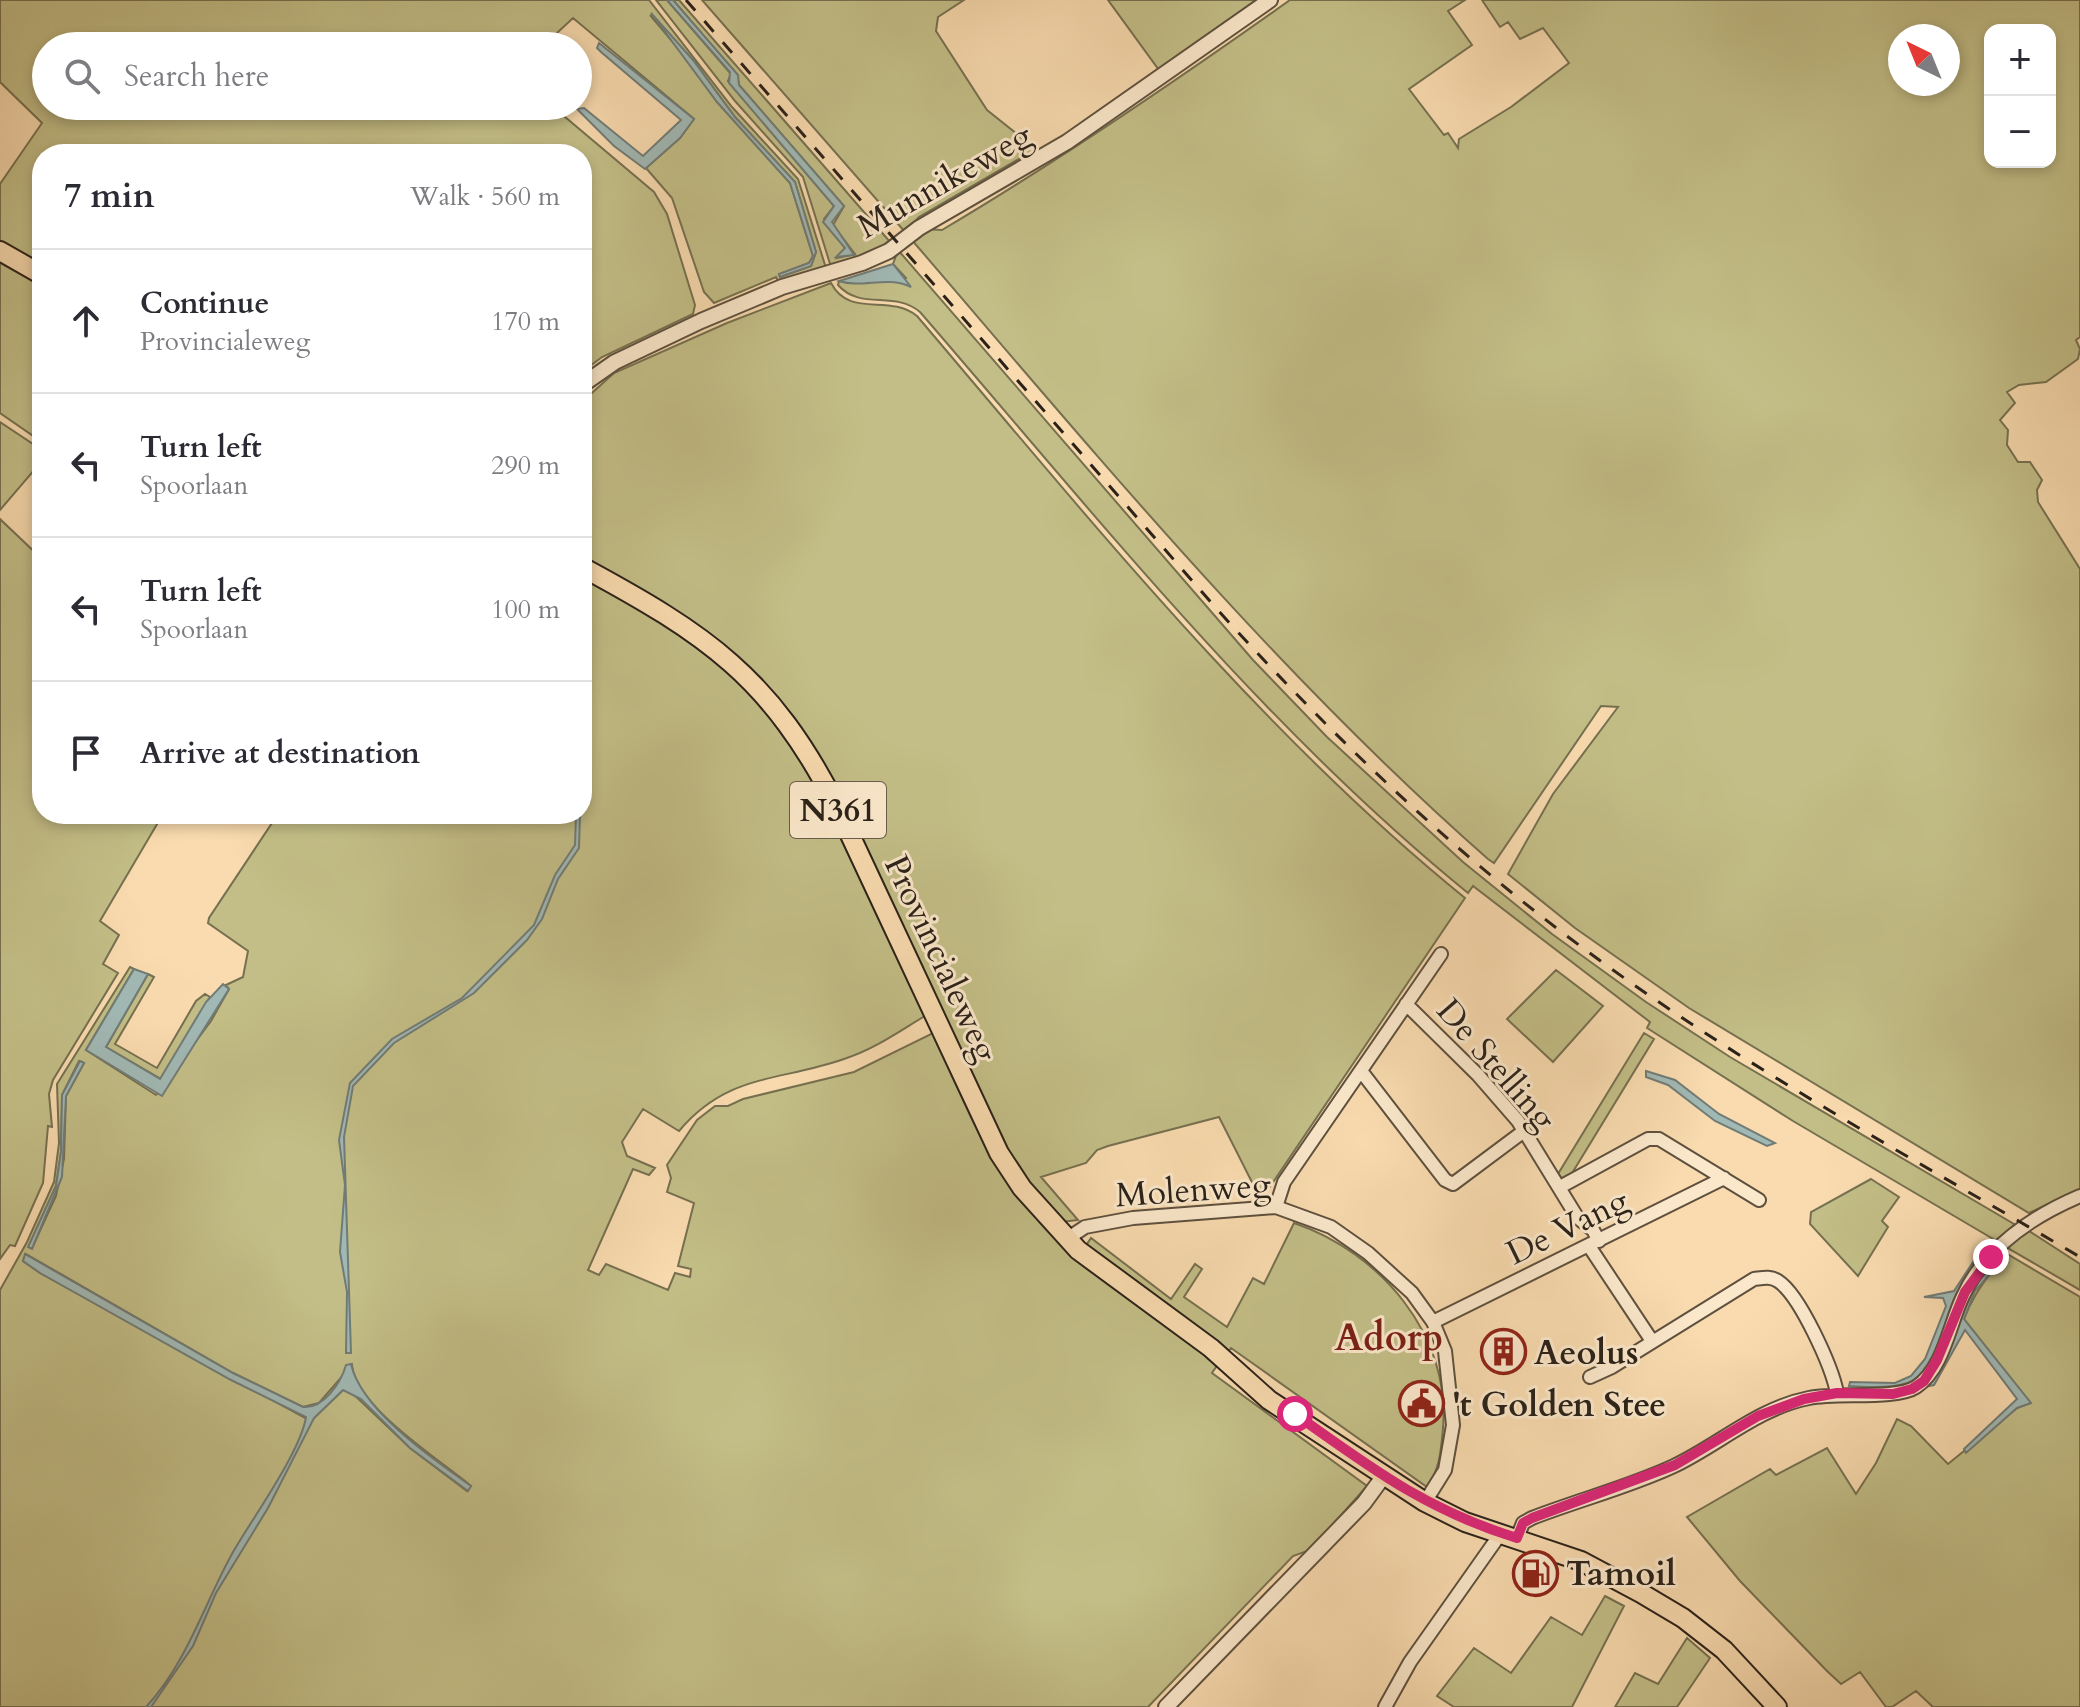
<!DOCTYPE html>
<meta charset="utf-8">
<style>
:root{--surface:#fff;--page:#f7f7f7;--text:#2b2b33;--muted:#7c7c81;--line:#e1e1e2}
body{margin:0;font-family:Cardo,serif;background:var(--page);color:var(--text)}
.controls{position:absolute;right:24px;top:24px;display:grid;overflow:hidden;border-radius:16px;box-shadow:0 4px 12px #0003}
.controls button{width:72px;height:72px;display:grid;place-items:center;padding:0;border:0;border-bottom:2px solid var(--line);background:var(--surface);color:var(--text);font:40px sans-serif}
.compass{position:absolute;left:1888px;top:24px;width:72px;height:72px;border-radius:50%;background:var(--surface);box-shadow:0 4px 12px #0003;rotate:317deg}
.stop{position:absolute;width:24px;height:24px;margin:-18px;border:6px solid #db2777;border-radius:50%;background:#fff}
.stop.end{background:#db2777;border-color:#fff;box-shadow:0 2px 8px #0008}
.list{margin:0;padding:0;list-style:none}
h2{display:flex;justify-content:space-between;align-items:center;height:104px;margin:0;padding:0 32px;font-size:34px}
h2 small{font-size:26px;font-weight:400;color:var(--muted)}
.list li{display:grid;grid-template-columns:52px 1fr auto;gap:24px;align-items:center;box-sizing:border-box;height:144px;padding:0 32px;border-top:2px solid var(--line)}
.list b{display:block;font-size:30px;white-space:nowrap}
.list p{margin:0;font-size:26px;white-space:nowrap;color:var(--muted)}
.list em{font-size:26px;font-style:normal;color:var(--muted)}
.icon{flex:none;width:44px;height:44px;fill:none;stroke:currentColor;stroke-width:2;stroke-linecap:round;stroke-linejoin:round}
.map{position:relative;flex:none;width:2080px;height:1707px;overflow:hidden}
.search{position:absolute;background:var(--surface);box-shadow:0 4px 12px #0003;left:32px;top:32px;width:560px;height:88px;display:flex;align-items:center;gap:20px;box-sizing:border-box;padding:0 28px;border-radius:44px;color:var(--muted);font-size:30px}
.panel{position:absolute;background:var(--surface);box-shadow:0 4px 12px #0003;left:32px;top:144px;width:560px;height:680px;border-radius:32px}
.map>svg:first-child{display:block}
.green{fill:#c3be87;stroke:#767050;stroke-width:2;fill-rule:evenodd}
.water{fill:#a1b9b5;stroke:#717c77;stroke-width:2}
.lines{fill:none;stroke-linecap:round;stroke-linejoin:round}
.minor-casing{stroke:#5e503e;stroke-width:16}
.tertiary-casing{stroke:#5e503e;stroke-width:18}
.primary-casing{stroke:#2a2119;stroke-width:22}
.minor{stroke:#fbe8cb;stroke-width:12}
.tertiary{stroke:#fbe8cb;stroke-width:14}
.primary{stroke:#f9dbaf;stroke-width:18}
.rail{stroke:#2a2119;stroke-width:3;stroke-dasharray:14 14;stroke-linecap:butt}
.route{stroke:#db2777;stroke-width:10}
.labels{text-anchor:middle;stroke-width:6;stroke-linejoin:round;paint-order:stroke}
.shield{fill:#fbe8cb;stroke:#695d4e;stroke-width:2}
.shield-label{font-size:32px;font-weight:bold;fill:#2a2119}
.street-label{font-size:34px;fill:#2a2119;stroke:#fbe8cb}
.poi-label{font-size:34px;font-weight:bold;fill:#2a2119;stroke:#fbe8cb;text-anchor:start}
.quarter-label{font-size:38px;font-weight:bold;fill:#7a1f14;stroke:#fbe8cb}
</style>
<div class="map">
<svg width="2080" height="1707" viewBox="0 0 2080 1707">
<rect width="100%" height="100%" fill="#f9dbaf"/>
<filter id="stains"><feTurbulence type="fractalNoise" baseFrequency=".0025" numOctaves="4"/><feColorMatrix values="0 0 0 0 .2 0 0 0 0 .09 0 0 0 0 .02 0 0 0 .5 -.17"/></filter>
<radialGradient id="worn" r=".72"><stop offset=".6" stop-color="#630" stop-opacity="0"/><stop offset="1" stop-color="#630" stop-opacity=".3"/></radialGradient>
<path class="green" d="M0 0H649L732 107 798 179 826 268 779 283 776 277 714 303 704 292 672 198 646 168 680 138 694 119 573 18 543 46H46V106H503L515 118 529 106H552L654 192 667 214 695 305 693 314 602 357 582 372V154H42V267L0 244V184L42 123 0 82ZM650 15 693 60 735 117 795 182 816 252 811 266 780 277 779 274 809 263 813 256 790 183 717 102 687 59Z
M656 0H667L731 74 728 81 834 206 824 219 845 248 837 258 855 254 833 225 844 206 739 85 737 75 673 0H679L891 243 869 255 831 267 803 177 735 101Z
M702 0H964L938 17 936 31 987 110 1036 149 919 217 905 232Z
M1108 0H1258L1159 70Z
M1290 0H1465L1448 11 1472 45 1409 89 1444 135 1448 133 1458 148 1459 139 1511 107 1569 63 1543 28 1520 39 1508 22 1500 27 1482 0H2080V337L2076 340 2080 349 2078 359 2046 382 2019 385 2007 392 2015 403 2000 420 2008 430 2007 445 2018 462H2030L2042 480 2037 490 2038 502 2080 569V1189L2029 1213 1689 1008 1575 928 1508 874 1553 794 1618 707 1601 706 1494 863 1488 859C1275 672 1095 453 911 239L926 229 942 230C1062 159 1176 81 1290 0ZM1990 30H2050V162H1990ZM1900 36H1948V84H1900Z
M898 250 1253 660 1327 737 1463 862 1552 934 1646 1002 1730 1057 2014 1224 2000 1243 1793 1121 1647 1028 1650 1022 1473 886 1468 893C1261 725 1094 513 920 312 894 290 861 311 838 285L839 281 900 282 906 278 893 264Z
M0 257 42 281V442L0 413Z
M831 283C850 319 889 293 917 316 1088 517 1259 731 1465 898L1261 1200 1219 1117 1108 1146 1097 1150 1086 1163 1041 1177 1078 1220 1061 1222 1038 1197 1007 1150 800 728 760 680 582 559V402L614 373 727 323Z
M0 422 42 450V461L0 510Z
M0 519 42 559V814H163L100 921 119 935 103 964 118 973 53 1080 49 1094 52 1127 48 1126 43 1183 15 1246 10 1245 0 1259Z
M582 572 671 622 748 686 816 780 925 1016C898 1032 875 1049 844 1059 778 1082 728 1073 679 1131L643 1109 622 1142 627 1156 655 1168 649 1175 633 1169 588 1270 599 1275 606 1264 668 1290 675 1273 690 1277 691 1269 678 1266 694 1203 667 1192 671 1178 667 1165 697 1120 715 1106H728L743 1099 854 1072 933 1033C956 1082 976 1135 1007 1181 1059 1258 1145 1309 1218 1364L1212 1373 1367 1486 1310 1550 1293 1556 1148 1707H0V1290L27 1242 54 1182 59 1143 57 1084 130 967 134 969 86 1050 156 1095 211 1021 229 989 226 985 243 977 248 951 208 923 209 918 278 814H582ZM79 1061 84 1063 66 1096 64 1159 56 1196 32 1248 29 1246 56 1186 61 1152 62 1095ZM26 1254 233 1373 303 1407 319 1403 352 1365C356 1407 440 1460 471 1486L467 1491 410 1448 349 1390H343L314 1418 307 1419 40 1273 23 1261Z
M1556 970 1603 1006 1553 1062 1507 1019Z
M148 974 154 977 115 1044 157 1068 196 1001 205 994 210 997 161 1079 106 1047Z
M1644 1033 1654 1039 1566 1183 1558 1174Z
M1871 1179 1899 1197 1882 1221 1888 1227 1858 1276 1810 1224 1811 1212Z
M1294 1223C1380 1252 1451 1335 1443 1428 1441 1450 1440 1469 1427 1487L1231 1348 1227 1353 1085 1247 1091 1238 1171 1299 1195 1264 1202 1269 1184 1297 1227 1327 1253 1278 1264 1284Z
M2026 1229 2080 1264V1290L2006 1247Z
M2004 1252 2080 1297V1707H1933L1916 1691 1892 1707H1886L1860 1672 1841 1684 1827 1671 1740 1581 1687 1517 1770 1469 1776 1475 1827 1448 1856 1494 1876 1463 1897 1419 1911 1426 1948 1464 2017 1408 2030 1403 1964 1319C1976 1288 1989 1278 2004 1252Z
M1605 1596 1624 1606 1572 1707H1454L1437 1696 1474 1648 1511 1673 1551 1617 1582 1635Z
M1687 1638 1710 1658 1677 1707H1615L1635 1673 1658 1684Z"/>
<path class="water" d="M667 0H673L738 75 739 85 844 206 832 222 854 255 836 257 845 248 823 222 834 206 729 83 730 72Z
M651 13 693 60 735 117 795 182 816 252 811 266 780 277 779 274 809 263 813 256 790 183 717 102Z
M599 43 694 119 680 138 645 169 614 146 577 109 584 108 643 156 681 120 601 52 597 48Z
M893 264 911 287C886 275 863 289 839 281Z
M576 814H580L579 848 558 879 542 919 527 940 474 993 394 1043 353 1086 344 1137 351 1353H346L347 1292 340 1252 345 1185 339 1140 350 1083 392 1039 462 998 534 925 555 875 575 845Z
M134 969 148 974 106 1047 160 1079 206 1002 223 984 229 989 162 1096 86 1050Z
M80 1061 84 1063 66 1096 62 1177 32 1249 28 1247 56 1186 61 1152 62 1095Z
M1646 1071 1675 1080 1719 1114 1775 1143 1767 1146 1715 1121 1668 1085 1646 1077Z
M25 1254 233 1373 303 1407C323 1409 341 1383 346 1365L351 1364C361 1410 433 1459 471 1486L468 1491 410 1448 361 1399 343 1390 314 1418 268 1508 216 1593 193 1646 151 1707H146C187 1663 204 1604 233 1552 252 1519 301 1451 306 1417L231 1380 40 1273 23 1261Z
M1975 1259C1974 1272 1959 1288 1953 1302 1926 1374 1934 1392 1849 1386L1850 1382 1895 1383 1911 1376 1925 1359 1946 1306 1943 1298 1924 1297 1954 1291Z
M1986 1273 1990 1274 1975 1291 1964 1319 2031 1403 2017 1408 1966 1453 1964 1449 2017 1399 1965 1330 1934 1385 1929 1386 1947 1353 1974 1286Z"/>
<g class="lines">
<defs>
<path id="minor" d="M1406 1004 1478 1075 1518 1121 1577 1217 1593 1230 1599 1241
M1361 1071 1445 1180 1453 1184 1524 1131
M1560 1187 1648 1139H1659L1759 1200
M1276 1207 1284 1182 1441 954
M1067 1239 1085 1227 1133 1218 1276 1207 1331 1227 1368 1253 1412 1293 1433 1322 1445 1351 1453 1425 1445 1470 1425 1502
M1589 1246 1652 1341
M1433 1322 1724 1178
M1590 1377 1612 1367 1754 1279C1763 1278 1770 1276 1778 1281 1800 1295 1832 1367 1837 1393
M1517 1538 1523 1523 1532 1518C1578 1500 1629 1487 1674 1466 1720 1444 1758 1408 1809 1398 1837 1392 1896 1400 1916 1387 1944 1368 1949 1325 1963 1296 1985 1248 2033 1216 2080 1196
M1385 1707 1410 1662 1501 1533"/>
<path id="tertiary" d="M582 385 615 362 701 321 782 287 862 263 889 251 919 228 1067 142 1270 0
M1166 1707 1364 1503 1383 1477"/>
<path id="primary" d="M0 251 42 275
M582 567C706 634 771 677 837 807L999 1153 1022 1188 1078 1250 1211 1348 1269 1400 1425 1502 1465 1522 1581 1561 1641 1593 1683 1618 1724 1650 1777 1707"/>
</defs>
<use href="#minor" class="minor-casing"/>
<use href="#tertiary" class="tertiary-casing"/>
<use href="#primary" class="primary-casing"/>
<use href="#minor" class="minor"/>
<use href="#tertiary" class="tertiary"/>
<use href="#primary" class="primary"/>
<path class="rail" d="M686 0 1215 607C1329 733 1450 850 1587 951 1742 1066 1914 1159 2080 1257"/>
</g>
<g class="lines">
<path class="route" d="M1295 1414C1371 1468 1426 1510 1517 1538L1523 1523 1532 1518 1675 1465 1758 1416 1804 1399 1837 1393 1893 1394 1912 1389 1924 1381 1937 1360 1965 1292 1991 1257"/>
</g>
<defs>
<symbol id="building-ring" viewBox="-11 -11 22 22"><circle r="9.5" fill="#fbe8cb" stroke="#8f2418" stroke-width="1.5"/><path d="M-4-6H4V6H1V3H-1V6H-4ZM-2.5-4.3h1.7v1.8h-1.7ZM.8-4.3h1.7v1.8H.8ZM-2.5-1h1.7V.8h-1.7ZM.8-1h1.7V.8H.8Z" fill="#8f2418"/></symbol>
<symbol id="civic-ring" viewBox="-11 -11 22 22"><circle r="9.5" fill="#fbe8cb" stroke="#8f2418" stroke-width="1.5"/><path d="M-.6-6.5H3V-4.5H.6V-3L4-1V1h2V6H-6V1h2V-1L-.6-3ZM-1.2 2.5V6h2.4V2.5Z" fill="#8f2418"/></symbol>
<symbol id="fuel-ring" viewBox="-11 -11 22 22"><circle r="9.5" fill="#fbe8cb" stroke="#8f2418" stroke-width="1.5"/><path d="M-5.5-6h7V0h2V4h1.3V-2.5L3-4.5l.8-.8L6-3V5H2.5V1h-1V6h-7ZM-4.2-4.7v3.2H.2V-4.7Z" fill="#8f2418"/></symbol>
</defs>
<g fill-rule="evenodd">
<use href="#building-ring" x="1478" y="1326" width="51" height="51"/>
<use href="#civic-ring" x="1396" y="1378" width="51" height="51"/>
<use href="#fuel-ring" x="1510" y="1548" width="51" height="51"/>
</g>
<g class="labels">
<rect class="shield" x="790" y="782" width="96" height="56" rx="6"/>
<g class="shield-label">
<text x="838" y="821">N361</text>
</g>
<g class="street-label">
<text transform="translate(944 180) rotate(-30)" y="12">Munnikeweg</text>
<text transform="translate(942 958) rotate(65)" y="12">Provincialeweg</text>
<text transform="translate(1497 1064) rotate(49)" y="12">De Stelling</text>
<text transform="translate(1193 1189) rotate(-4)" y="12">Molenweg</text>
<text transform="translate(1567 1226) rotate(-26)" y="12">De Vang</text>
</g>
<g class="poi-label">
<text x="1534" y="1364">Aeolus</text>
<text x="1452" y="1416">'t Golden Stee</text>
<text x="1566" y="1585">Tamoil</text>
</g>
<g class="quarter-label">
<text x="1389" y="1350">Adorp</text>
</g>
</g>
<rect width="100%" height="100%" filter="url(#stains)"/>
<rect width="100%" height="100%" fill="url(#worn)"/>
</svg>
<div class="controls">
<button>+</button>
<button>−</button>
</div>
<svg class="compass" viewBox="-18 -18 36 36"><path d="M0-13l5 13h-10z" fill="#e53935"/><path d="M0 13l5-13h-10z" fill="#7c7c81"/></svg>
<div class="stop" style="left:1295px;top:1414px"></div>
<div class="stop end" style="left:1991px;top:1257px"></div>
<div class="search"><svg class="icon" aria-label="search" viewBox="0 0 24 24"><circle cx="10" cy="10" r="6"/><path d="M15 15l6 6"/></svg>Search here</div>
<section class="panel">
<h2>7 min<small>Walk · 560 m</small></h2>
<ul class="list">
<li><svg class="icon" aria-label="ahead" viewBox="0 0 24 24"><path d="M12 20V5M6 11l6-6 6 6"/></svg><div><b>Continue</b><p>Provincialeweg</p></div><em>170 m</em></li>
<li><svg class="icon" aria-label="left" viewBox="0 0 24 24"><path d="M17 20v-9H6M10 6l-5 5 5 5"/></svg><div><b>Turn left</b><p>Spoorlaan</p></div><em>290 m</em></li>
<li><svg class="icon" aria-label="left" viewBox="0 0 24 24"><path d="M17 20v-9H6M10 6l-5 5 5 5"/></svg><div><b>Turn left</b><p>Spoorlaan</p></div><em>100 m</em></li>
<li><svg class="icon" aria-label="arrive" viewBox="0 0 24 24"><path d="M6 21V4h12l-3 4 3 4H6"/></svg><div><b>Arrive at destination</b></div></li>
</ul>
</section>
</div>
